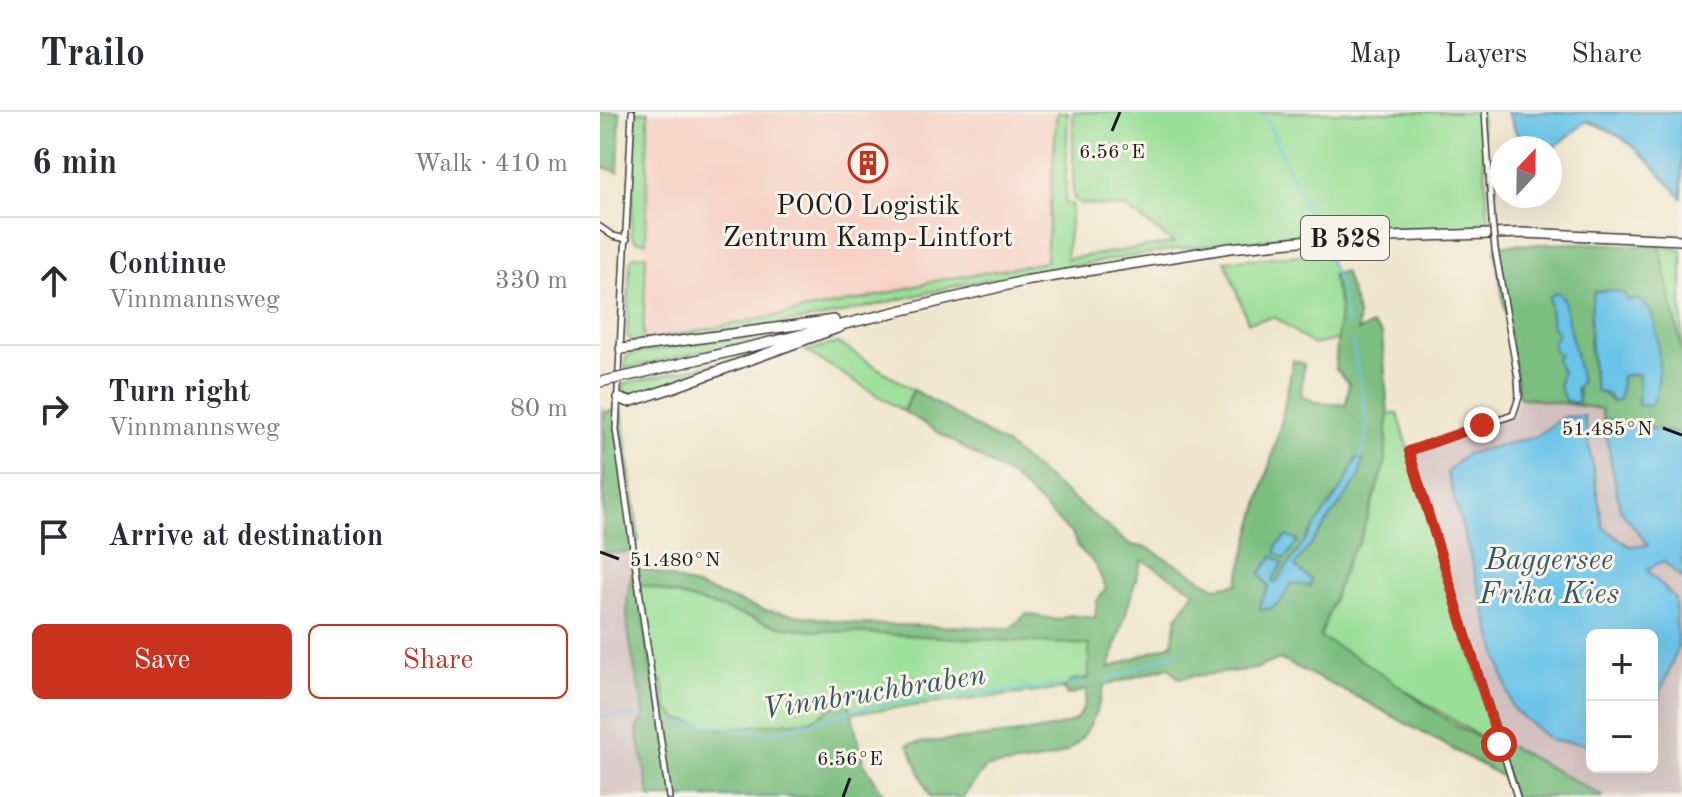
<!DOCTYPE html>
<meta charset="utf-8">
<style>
:root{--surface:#fff;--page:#f7f7f7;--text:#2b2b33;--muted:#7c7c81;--line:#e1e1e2;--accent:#c8321e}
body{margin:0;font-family:"Old Standard TT",serif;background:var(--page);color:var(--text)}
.controls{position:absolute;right:24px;bottom:24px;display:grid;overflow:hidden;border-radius:12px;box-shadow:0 8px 32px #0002}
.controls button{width:72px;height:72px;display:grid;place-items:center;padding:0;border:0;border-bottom:2px solid var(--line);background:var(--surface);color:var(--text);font:40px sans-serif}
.compass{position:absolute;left:890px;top:24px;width:72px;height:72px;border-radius:50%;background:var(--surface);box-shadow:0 8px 32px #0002;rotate:22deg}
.stop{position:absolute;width:24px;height:24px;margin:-18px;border:6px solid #c8321e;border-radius:50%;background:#fff}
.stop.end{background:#c8321e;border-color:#fff;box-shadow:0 2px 8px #0008}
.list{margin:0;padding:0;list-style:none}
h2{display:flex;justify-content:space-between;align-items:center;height:104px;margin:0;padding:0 32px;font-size:34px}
h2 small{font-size:26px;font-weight:400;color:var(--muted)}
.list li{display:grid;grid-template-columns:52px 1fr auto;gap:24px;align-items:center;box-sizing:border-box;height:128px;padding:0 32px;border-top:2px solid var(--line)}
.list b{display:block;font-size:30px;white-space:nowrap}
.list p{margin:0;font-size:26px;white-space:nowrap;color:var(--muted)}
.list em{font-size:26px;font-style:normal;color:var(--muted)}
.actions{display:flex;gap:16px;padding:24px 32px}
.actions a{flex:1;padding:18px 0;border:2px solid var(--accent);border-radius:12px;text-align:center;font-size:28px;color:var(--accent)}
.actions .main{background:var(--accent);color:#fff}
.icon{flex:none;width:44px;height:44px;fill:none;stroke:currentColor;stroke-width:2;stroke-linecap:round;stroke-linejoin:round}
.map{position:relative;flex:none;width:1082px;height:685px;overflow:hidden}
header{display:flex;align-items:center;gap:48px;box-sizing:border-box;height:112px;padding:0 40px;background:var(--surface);border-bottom:2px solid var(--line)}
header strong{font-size:38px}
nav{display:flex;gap:44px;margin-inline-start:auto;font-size:28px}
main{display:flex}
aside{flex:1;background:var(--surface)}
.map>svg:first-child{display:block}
.built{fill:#f7d1c6}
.industrial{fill:#d2bfbf}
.green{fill:#9adf97;stroke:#5b7e5a;stroke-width:2}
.forest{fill:#7bbe80;stroke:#4c6d4e;stroke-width:2;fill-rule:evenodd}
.water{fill:#6bc4e9;stroke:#447082;stroke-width:2}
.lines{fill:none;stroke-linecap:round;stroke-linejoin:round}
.stream{stroke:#6bc4e9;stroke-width:2}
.street-casing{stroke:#3c3a37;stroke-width:8}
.highway-casing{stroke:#3c3a37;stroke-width:12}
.street{stroke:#fff;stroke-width:5}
.highway{stroke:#fff;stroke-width:9}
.street-bridge-casing{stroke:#3c3a37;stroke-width:8;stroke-linecap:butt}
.highway-bridge-casing{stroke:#3c3a37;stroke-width:12;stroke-linecap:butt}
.street-bridge{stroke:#fff;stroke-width:5}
.highway-bridge{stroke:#fff;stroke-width:9}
.route{stroke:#c8321e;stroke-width:10}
.ticks{fill:none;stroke:#1c1c1c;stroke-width:3}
.labels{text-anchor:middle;stroke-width:6;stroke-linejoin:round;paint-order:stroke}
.shield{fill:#f7f3e8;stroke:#5e5c59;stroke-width:2}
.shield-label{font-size:26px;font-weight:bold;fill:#1c1c1c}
.poi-label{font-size:28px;fill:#1c1c1c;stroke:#f7f3e8}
.water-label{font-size:30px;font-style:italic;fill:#385764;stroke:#f7f3e8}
.ticks-label{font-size:20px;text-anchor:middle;fill:#1c1c1c;stroke:#f7f3e8;stroke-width:6;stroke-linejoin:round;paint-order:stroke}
</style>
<header>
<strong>Trailo</strong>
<nav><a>Map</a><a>Layers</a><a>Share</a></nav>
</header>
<main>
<aside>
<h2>6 min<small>Walk · 410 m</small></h2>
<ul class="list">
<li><svg class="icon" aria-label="ahead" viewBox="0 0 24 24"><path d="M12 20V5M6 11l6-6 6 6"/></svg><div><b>Continue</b><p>Vinnmannsweg</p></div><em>330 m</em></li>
<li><svg class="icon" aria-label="right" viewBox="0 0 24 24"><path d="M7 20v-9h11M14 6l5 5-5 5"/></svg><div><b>Turn right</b><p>Vinnmannsweg</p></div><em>80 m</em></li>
<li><svg class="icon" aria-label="arrive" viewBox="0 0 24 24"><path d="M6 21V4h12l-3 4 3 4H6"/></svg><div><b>Arrive at destination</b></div></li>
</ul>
<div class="actions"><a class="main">Save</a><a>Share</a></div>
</aside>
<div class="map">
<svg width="1082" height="685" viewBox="0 0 1082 685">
<rect width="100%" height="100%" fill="#f7f3e8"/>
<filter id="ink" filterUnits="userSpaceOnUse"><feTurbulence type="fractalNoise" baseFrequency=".0125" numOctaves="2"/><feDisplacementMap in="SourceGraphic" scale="16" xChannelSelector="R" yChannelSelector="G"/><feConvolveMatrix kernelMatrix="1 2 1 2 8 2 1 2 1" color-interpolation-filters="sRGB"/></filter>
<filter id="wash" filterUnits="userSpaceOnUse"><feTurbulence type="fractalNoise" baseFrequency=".006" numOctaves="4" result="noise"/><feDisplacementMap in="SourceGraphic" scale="32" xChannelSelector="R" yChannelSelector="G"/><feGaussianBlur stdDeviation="1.8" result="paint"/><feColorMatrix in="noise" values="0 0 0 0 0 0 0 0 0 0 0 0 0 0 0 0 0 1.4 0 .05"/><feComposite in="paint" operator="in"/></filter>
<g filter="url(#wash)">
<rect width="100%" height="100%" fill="#f0e6cd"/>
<path class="built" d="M48 0H457L446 150 335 169 265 187 42 229Z"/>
<path class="industrial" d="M919 285 1001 297 1021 397 1048 433 1028 434 1003 415 994 363 963 305 937 324 847 360 912 596 951 629 992 632V655H1052L1059 584 1078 535 1075 487 1047 458 1061 447 1082 466V685H1004L910 634H895L899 632 809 339 913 302Z
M0 294H5L4 441 31 440 35 458 31 534 45 604 37 619 50 685H0Z"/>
<path class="green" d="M36 0H48L46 130 36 129 31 122Z
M457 0H468L465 91 472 92 466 147 574 131 526 96 482 92 473 86V0H881L889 116 766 118 577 137 368 171 226 205 44 231 36 232 27 224 30 149 34 144 46 143 43 229 265 187 335 169 446 150Z
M1060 134 1082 138V240Z
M727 141 735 162 733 164 740 195V227L713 233 675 205 648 210 625 149Z
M184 218V220L25 257 26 246 31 242Z
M238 231 313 278 303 299 206 239Z
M183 236 34 282H26L23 272Z
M788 301 798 302 899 632 895 634 720 525 749 444 759 430 785 352Z
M37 471 175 513 207 518 489 532V566L473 568 463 577 251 601 247 586 212 608 120 617 78 607 68 597 62 567 52 568Z"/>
<path class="forest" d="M0 0H20L18 60 0 54Z
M980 131 1060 134 1082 240V322L1003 307 1001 297 919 285 895 137 904 133ZM994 180 1028 189 1036 187C1074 209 1049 261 1038 293L1040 262 1021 264 1020 286 1012 290 995 274 989 229ZM949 185H963L979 285 974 291 967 288 965 281 958 220 952 214Z
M744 159 758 202V219L772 213 782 222 788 301 785 352 759 430 749 444 720 525C734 533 750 541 764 550 800 571 869 634 910 634L1004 685H912L905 666 767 590 680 547 655 557 578 566 569 555 504 574C484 651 458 647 386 655L363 685H330L308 632C337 628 461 622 476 607 484 600 485 588 487 578L467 583 463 577 473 568 489 566V533L207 518 175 513 38 471 52 568 62 567 68 597 78 607 120 617 212 608 248 586 263 649 285 685H50L37 618 45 604C36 558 17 500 34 456L49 458 163 498 257 512 411 516 426 502 459 508 469 503 495 506 497 489 506 476 495 452 477 434 473 423 413 366 303 299 314 278 406 333 530 433 546 435 615 475 637 472 681 311 693 248 704 252 701 283 715 290 746 293 749 271 735 256 740 195 732 163ZM542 448 595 479 577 505 572 532 509 556Z
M22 297 39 428 31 440 4 441V300Z"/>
<path class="water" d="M907 0H1082V86C1049 51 1035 26 987 9L955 35 933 36 917 22Z
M1010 178 1024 182 1028 189 1036 187C1041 190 1047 193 1050 199 1060 214 1063 282 1050 294L1038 293 1039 262 1021 264 1020 286 1013 291 1008 282 996 279C991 245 987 214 994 180Z
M957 180 963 185 981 270 976 277 979 291 965 289 959 273 962 260 956 247 960 242 954 239 953 229 958 221 952 214 949 185Z
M984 304 1003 415 1029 434 1048 433 1020 397 1003 307 1082 322V466L1063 449 1047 458 1075 487 1078 536 1059 584 1056 631 1052 634V523H992V632L951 629 912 596 847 360 866 342 937 324 963 305Z
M757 346 763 348 759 366 695 454 711 468 710 474 691 471C684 485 679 497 661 498L660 491 669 475 660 462 673 444 683 451 672 469 675 472 745 371Z
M687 424 698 429 685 447 676 441 677 433Z"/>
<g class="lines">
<path class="stream" d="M659 0 668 11 715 118
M724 136 741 177 748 213
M752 230 768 312 760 347
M508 568 584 537
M0 605 36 604 49 607
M68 609 173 621 275 593 485 571"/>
</g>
</g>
<g filter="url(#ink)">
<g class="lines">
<defs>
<path id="street" d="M32 0 16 318 69 685
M885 0 892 108
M0 115 13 124 27 127
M895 137 918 266 919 285 913 303 809 339 917 685"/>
<path id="highway" d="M21 237 234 208
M37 262 424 169 630 136 720 127 923 121 1082 128
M18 286 29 290 69 277 240 215"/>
</defs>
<use href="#street" class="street-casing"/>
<use href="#highway" class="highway-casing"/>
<use href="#street" class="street"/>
<use href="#highway" class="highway"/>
<defs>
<path id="street-bridge" d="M892 108 895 137"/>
<path id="highway-bridge" d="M0 270 37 262"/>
</defs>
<use href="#street-bridge" class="street-bridge-casing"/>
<use href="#highway-bridge" class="highway-bridge-casing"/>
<use href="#street-bridge" class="street-bridge"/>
<use href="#highway-bridge" class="highway-bridge"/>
</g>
</g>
<g class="lines" filter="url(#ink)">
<path class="route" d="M882 313 809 339 899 632"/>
</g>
<path class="ticks" d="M512 19 520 0M1063 316 1082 323M0 440 19 447M243 685 250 666"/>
<defs>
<symbol id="building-ring" viewBox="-11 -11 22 22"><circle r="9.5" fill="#f7f3e8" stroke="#c8321e" stroke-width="1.5"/><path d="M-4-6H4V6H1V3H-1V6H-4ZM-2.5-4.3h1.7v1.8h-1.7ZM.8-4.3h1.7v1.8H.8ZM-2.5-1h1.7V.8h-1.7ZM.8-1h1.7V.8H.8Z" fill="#c8321e"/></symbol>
</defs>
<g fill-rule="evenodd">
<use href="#building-ring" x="246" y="29" width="44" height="44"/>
</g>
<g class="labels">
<rect class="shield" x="701" y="104" width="88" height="44" rx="6"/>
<g class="shield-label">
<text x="745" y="135">B 528</text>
</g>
<g class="poi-label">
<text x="268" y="102">POCO Logistik<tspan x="268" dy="32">Zentrum Kamp-Lintfort</tspan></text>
</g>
<g class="water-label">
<text x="949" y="457">Baggersee<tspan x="949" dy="34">Frika Kies</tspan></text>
<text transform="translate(274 579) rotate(-9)" y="10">Vinnbruchbraben</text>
</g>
</g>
<g class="ticks-label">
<text x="512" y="46">6.56°E</text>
<text x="1007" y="323">51.485°N</text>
<text x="75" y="454">51.480°N</text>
<text x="250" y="653">6.56°E</text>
</g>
</svg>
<div class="controls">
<button>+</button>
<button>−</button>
</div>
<svg class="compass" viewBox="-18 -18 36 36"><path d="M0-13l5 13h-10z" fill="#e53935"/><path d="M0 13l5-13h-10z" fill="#7c7c81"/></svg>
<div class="stop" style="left:899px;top:632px"></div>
<div class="stop end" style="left:882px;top:313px"></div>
</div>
</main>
